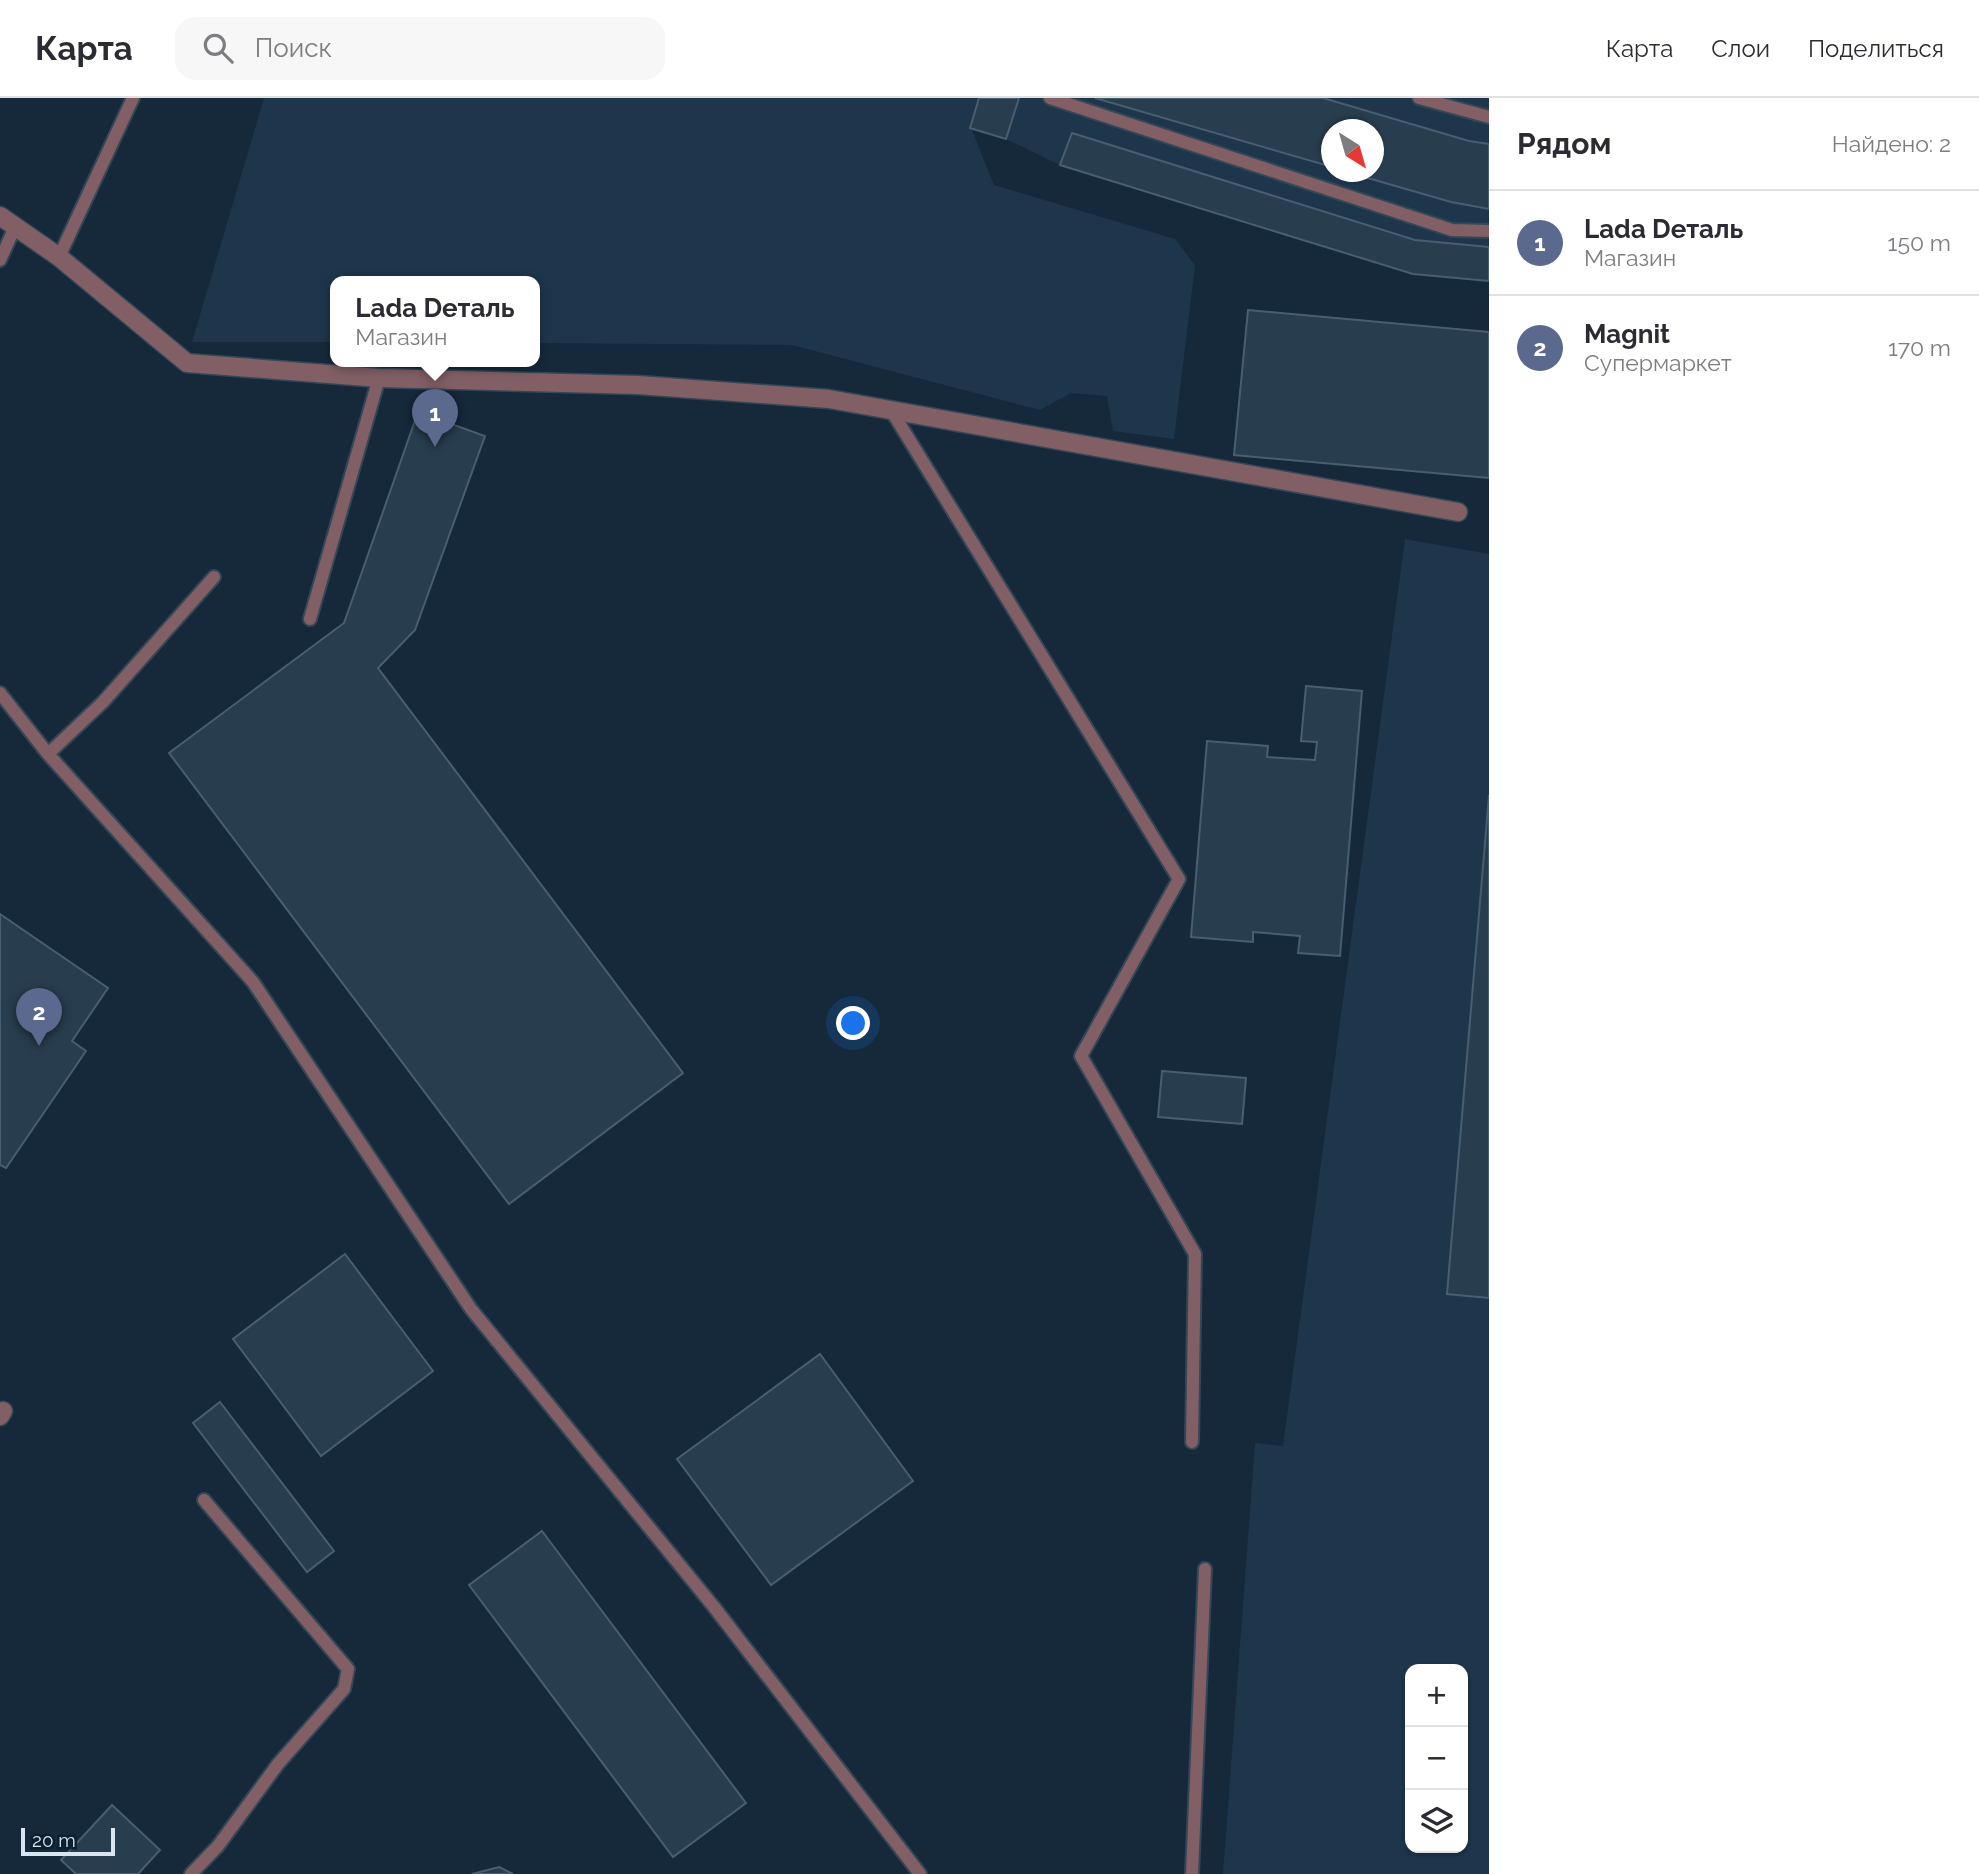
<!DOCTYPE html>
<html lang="ru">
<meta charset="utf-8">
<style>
:root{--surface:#fff;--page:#f7f7f7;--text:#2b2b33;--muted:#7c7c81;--line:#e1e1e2;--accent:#5c698e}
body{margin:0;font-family:Raleway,sans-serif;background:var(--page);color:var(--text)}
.controls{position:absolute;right:21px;bottom:21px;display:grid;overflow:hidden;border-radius:14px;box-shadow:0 2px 5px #0004}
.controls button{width:63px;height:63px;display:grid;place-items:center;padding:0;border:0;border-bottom:2px solid var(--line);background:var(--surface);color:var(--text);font:35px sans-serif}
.compass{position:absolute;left:1321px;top:21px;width:63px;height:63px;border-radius:50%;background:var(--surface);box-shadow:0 2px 5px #0004;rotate:143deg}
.scale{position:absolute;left:21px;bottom:18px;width:94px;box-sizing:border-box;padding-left:7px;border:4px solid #d9e6f1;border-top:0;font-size:19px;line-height:24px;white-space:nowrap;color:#d9e6f1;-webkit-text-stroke:5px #0b1f2f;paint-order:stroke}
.you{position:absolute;left:854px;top:926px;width:24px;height:24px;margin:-18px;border:5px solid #fff;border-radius:50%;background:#1a73e8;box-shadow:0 0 0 10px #1a73e833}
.badge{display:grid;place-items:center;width:46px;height:46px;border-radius:50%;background:var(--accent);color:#fff;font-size:23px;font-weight:700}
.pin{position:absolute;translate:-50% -58px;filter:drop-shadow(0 2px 4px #0008)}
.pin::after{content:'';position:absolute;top:37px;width:24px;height:21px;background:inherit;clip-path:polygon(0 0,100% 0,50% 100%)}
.popup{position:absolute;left:330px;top:178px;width:210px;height:91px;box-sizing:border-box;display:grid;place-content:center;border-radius:14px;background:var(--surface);filter:drop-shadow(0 2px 5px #0005);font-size:23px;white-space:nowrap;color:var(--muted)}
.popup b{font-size:26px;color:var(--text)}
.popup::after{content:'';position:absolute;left:50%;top:100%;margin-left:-14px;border:14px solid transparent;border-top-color:var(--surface)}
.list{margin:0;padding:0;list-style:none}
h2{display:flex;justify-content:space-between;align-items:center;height:91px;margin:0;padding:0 28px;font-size:30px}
h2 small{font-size:23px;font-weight:400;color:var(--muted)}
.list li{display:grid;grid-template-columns:46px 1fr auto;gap:21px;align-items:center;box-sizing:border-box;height:105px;padding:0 28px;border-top:2px solid var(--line)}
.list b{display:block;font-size:26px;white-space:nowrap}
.list p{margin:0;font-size:23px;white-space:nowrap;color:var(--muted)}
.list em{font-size:23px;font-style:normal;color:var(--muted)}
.icon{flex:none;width:38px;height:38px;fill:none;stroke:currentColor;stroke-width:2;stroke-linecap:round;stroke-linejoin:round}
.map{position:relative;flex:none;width:1489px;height:1776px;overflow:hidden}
header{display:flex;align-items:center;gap:42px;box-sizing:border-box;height:98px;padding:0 35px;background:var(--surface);border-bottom:2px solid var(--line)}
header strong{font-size:33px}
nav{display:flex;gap:38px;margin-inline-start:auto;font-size:24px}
.search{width:490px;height:63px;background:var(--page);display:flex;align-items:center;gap:18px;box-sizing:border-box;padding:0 24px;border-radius:21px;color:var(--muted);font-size:26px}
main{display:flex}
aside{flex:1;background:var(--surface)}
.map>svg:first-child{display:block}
.built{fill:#1d364b;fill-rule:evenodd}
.building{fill:#283d4e;stroke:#485e71;stroke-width:2}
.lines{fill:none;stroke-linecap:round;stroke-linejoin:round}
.lane-casing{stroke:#344757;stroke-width:16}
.street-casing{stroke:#344757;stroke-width:21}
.lane{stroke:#815f65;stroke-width:12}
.street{stroke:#815f65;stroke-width:18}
</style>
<header>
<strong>Карта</strong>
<div class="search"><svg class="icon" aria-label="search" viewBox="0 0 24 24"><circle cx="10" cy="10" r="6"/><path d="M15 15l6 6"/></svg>Поиск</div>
<nav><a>Карта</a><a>Слои</a><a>Поделиться</a></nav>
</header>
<main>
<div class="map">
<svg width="1489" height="1776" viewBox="0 0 1489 1776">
<rect width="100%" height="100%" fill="#15293a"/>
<path class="built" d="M264 0H1489V183L1413 176 1060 67 1006 41 971 30 994 87 1175 141 1195 167 1174 341 1113 333 1107 298 1071 295 1040 312 792 247 535 245V183H335V244H192ZM1332 32H1374V74H1332Z
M1405 441 1489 456V1776H1223L1255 1345 1283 1348ZM1410 1571H1463V1750H1410Z"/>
<path class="building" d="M979 0H1019L1006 41 970 30Z
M1095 0H1323L1469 43 1489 46V111L1451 104 1347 74H1374V32H1332V69Z
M1072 35 1415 142 1489 149V183L1413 176 1060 67Z
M1248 212 1489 234V380L1234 357Z
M418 314 485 338 415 532 378 570 683 975 509 1106 169 655 344 525Z
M1306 588 1362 593 1340 858 1298 855 1300 838 1253 834V844L1191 839 1207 643 1268 648 1267 659 1315 662 1317 644 1301 643Z
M1489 697V1200L1447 1196Z
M0 816 108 890 72 943 86 953 6 1070 0 1067Z
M1162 973 1246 980 1242 1026 1158 1019Z
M345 1156 433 1273 321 1358 233 1241Z
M820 1256 913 1383 771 1487 677 1361Z
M220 1304 334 1453 307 1474 193 1325Z
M542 1433 746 1705 673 1759 469 1487Z
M112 1707 160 1752 138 1776H76L61 1762Z
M499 1769 513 1776H472Z"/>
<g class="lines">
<defs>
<path id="lane" d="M1050 0 1452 132 1489 133
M1419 0 1489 19
M59 159 133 0
M0 162 15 129
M891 312 1179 781 1081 958 1195 1156 1192 1344
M310 521 379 280
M0 595 48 656 253 884 471 1211 714 1509 920 1776
M48 656 103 604 214 479
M191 1776 218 1748 278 1666 344 1591 348 1571 204 1402
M1192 1776 1205 1471"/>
<path id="street" d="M0 118 59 159 187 265 379 280 638 287 829 301 1458 414
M0 1318 3 1313"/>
</defs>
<use href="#lane" class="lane-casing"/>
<use href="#street" class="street-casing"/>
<use href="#lane" class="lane"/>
<use href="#street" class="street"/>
</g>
</svg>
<div class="controls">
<button>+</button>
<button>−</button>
<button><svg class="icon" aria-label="layers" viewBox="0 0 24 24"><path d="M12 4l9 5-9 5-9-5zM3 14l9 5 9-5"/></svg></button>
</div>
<svg class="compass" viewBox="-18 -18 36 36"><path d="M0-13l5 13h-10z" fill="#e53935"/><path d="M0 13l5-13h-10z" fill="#7c7c81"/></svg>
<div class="scale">20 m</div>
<div class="you"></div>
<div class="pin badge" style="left:435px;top:349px">1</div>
<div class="popup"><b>Lada Dеталь</b>Магазин</div>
<div class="pin badge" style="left:39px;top:948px">2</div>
</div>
<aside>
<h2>Рядом<small>Найдено: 2</small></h2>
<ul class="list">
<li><span class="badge">1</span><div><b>Lada Dеталь</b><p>Магазин</p></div><em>150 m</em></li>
<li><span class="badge">2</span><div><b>Magnit</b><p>Супермаркет</p></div><em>170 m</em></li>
</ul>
</aside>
</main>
